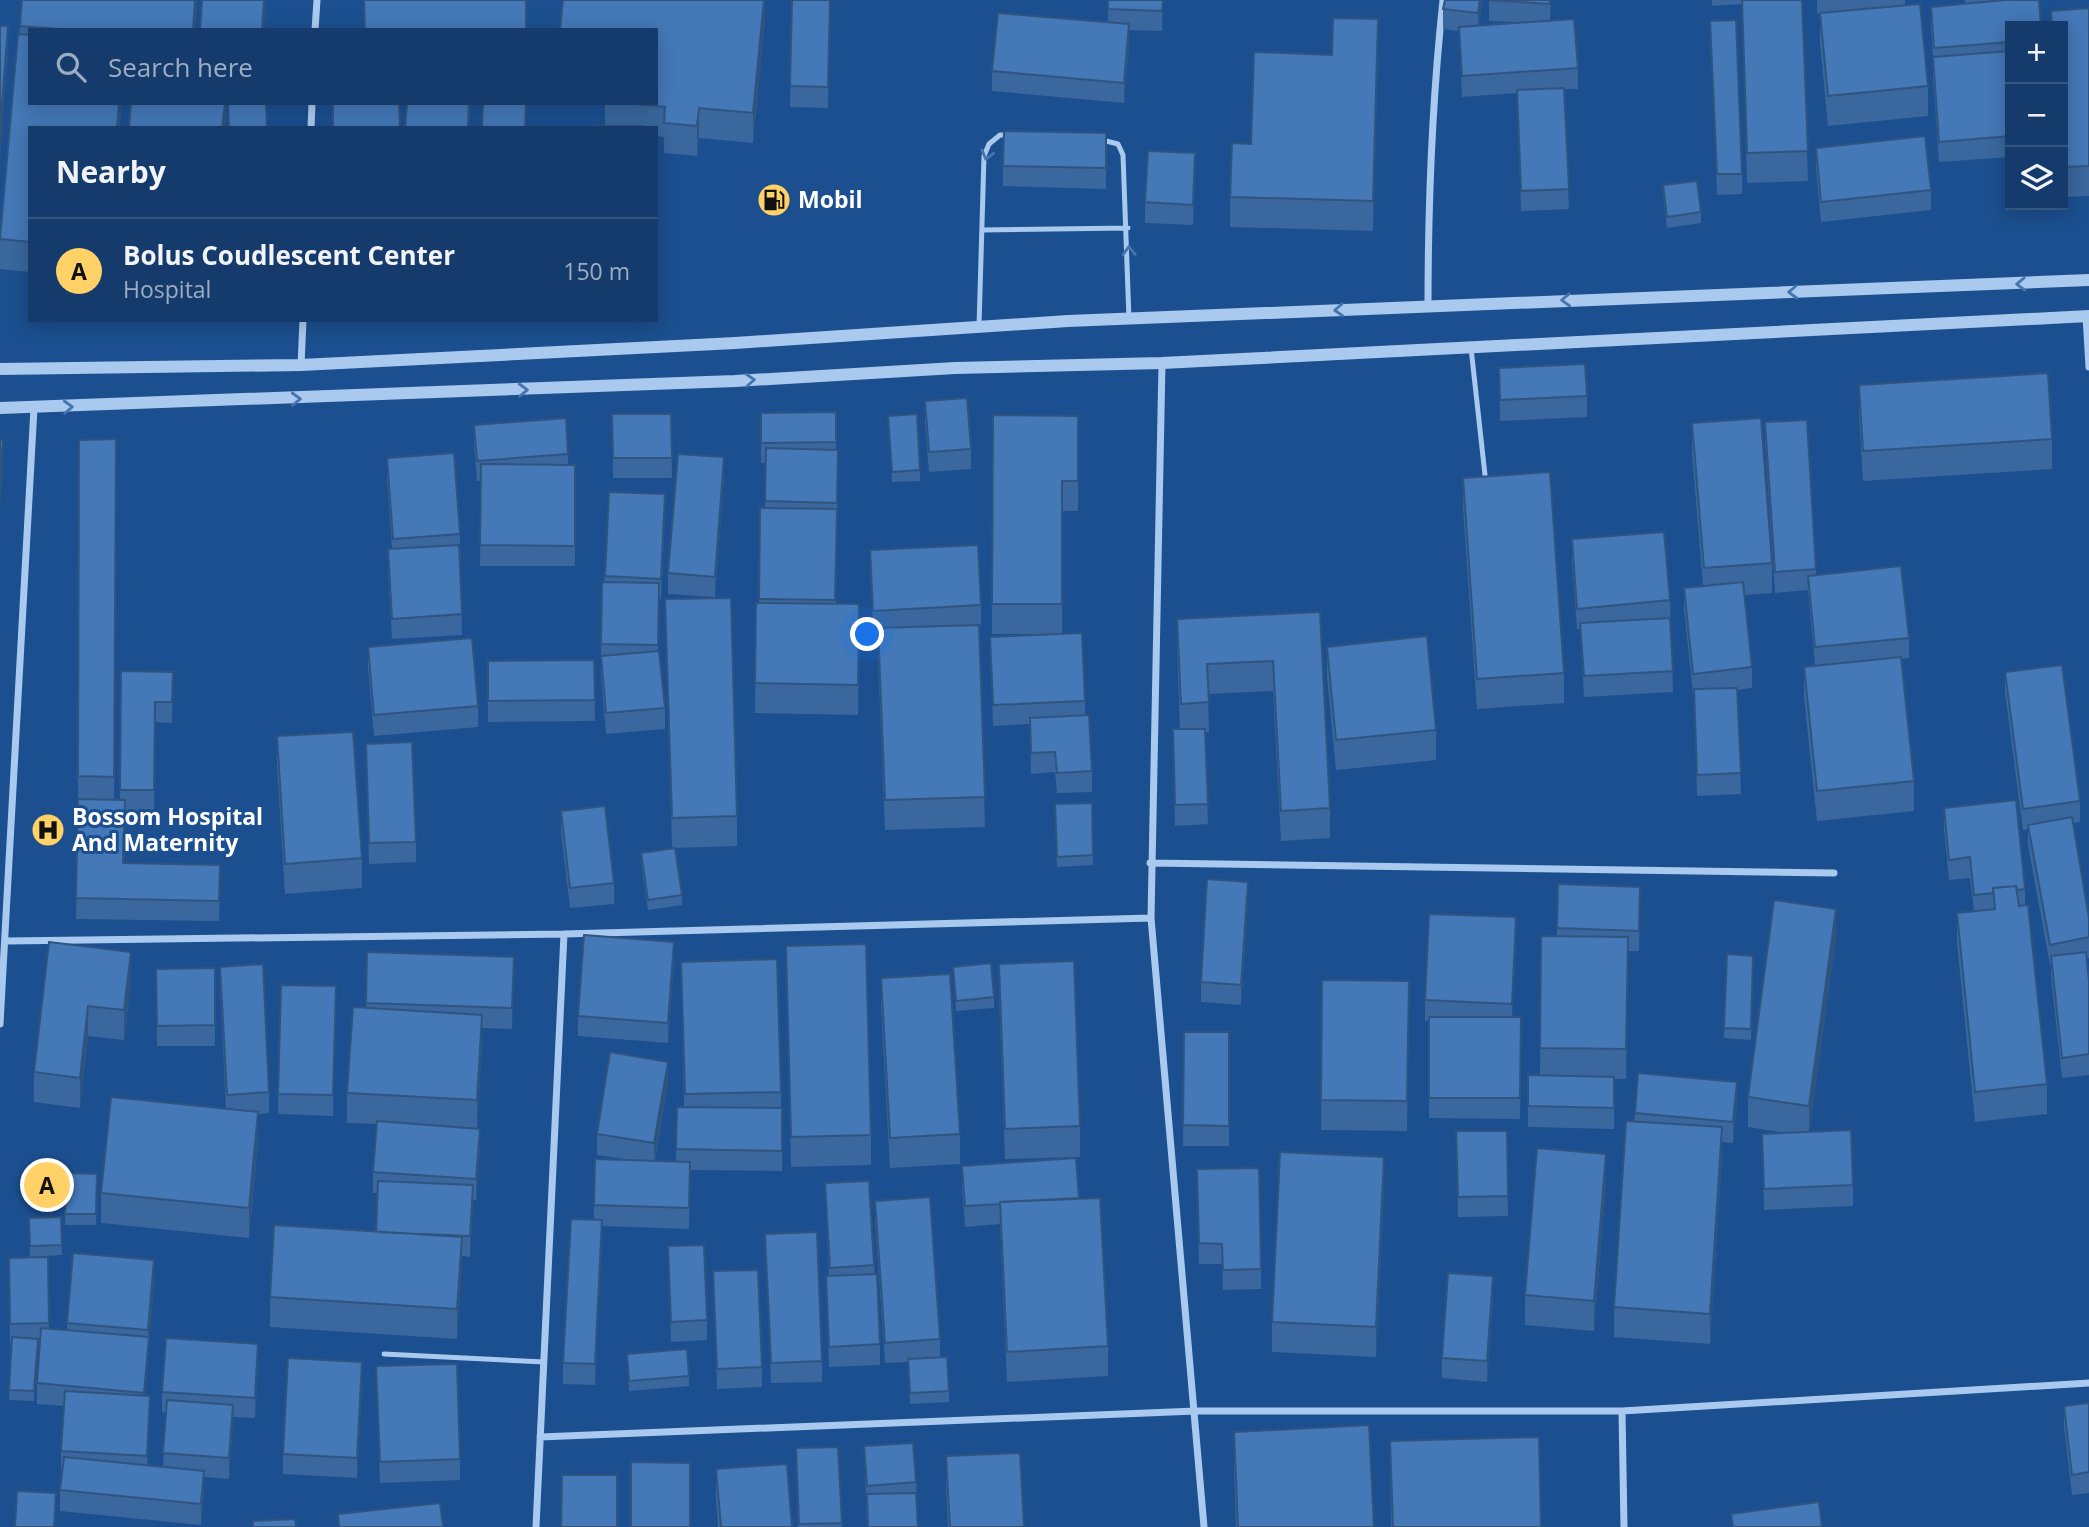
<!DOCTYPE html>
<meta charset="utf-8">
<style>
:root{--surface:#143b6b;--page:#214673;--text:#f1f3f6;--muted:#9dadc1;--line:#33557e;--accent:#ffd166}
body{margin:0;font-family:"Open Sans",sans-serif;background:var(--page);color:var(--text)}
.controls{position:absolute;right:21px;top:21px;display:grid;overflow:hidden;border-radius:0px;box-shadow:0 4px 18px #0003}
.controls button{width:63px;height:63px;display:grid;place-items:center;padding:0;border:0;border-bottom:2px solid var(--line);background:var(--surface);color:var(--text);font:35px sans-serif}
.you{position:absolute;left:868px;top:635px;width:24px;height:24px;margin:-18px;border:5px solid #fff;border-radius:50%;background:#1a73e8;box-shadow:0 0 0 10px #1a73e833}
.badge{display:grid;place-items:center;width:46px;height:46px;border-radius:50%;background:var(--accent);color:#111;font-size:23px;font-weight:700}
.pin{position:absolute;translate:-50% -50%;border:4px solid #fff;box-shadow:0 2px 7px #0006}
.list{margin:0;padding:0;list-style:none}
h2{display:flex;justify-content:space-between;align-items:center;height:91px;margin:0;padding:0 28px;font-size:30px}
h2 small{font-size:23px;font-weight:400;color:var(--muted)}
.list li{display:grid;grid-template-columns:46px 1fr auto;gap:21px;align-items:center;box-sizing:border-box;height:105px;padding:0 28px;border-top:2px solid var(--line)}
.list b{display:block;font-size:26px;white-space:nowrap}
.list p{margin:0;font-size:23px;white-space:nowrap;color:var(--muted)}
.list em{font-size:23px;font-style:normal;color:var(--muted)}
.icon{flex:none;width:38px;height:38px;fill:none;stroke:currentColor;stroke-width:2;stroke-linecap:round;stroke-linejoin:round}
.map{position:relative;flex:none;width:2089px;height:1527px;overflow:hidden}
.search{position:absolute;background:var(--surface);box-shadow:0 4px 18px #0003;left:28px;top:28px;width:630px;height:77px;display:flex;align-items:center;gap:18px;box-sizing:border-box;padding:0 24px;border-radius:0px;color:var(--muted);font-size:26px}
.panel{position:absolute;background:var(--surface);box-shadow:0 4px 18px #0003;left:28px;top:126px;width:630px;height:196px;border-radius:0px}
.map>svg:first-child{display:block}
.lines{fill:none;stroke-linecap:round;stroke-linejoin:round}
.service{stroke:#a9c9ee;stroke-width:5}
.minor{stroke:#a9c9ee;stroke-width:7}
.tertiary{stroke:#a9c9ee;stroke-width:12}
.wall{fill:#3a679d}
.shaded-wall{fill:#305480}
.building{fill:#4478b7;stroke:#305480;stroke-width:2}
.oneway{stroke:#4674ac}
.labels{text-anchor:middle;stroke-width:6;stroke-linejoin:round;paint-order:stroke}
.poi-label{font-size:23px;font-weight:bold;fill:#fff;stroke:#1b4f8f;text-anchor:start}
</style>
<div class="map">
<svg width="2089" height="1527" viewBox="0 0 2089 1527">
<rect width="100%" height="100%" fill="#1b4f8f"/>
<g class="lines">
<path class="service" d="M1102 140 1118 144 1123 155 1129 319
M982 230 1128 228
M979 326 984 156 989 144 1000 135H1009
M1471 348 1486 484
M384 1354 544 1362"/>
<path class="minor" d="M315 30 317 0
M311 128 312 103
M1428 306C1428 203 1432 102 1443 0
M2086 316 2089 367
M1162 363 1151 918 1204 1527
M301 365 303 320
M1150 863 1834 873
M7 941 564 934
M0 1024 34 408
M1622 1411 1624 1527
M540 1437 1196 1411H1622L2089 1383
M536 1527 564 934 1151 918"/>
<path class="tertiary" d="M0 369 301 365 735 343 1068 321 2089 280
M0 408 735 381 955 368 1162 363 2089 316"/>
</g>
<path class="wall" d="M197 0 195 30H30V103H122L119 128H30V272L0 269V230L20 26Z
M765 0V19L753 143 699 138 697 156 664 153V137L656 136V128H593L605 126V103H656Z
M792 0H830L828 108 790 107Z
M1108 0H1163L1162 31 1129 30V45L1124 103 992 91V71L1108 22Z
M1482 0 1479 25 1517 22 1489 21V0H1551L1550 20 1578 68V89H1564L1569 209 1521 211 1517 93 1462 97 1459 31 1443 29V9Z
M1712 0H1802L1808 181 1747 183 1742 4 1712 6Z
M1817 0H1905V5L1928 86V116L1828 126 1820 43V14H1817Z
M1965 0H2039L2010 26V157L1939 162 1933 77V57L1931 27V7L1973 3H1965Z
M2089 8V196L2063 197V26H2051V11Z
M1710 21 1742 174V194L1717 195Z
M1378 49 1373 231 1230 227V197L1251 144 1332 55Z
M1106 133V189L1003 186V166Z
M1816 148 1931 190V210L1821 222 1816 169Z
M1195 174 1193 225 1145 223V202Z
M1663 185 1701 212V223L1667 228 1663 195Z
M1499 368 1587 396V417L1500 421Z
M1859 385 2052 439V469L1863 481 1859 415Z
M925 401 971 449V469L929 472 925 422Z
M836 412V450H838L836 604 859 634 858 715 755 713 756 603H759L760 508H765L766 463H761V413Z
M612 414H671L672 478H613Z
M993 415 1078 416V511H1062V634L1085 701V715L1092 771V792L1057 793 1055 772 1031 774 1030 724 993 726 990 637 1059 634H992Z
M888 416 920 470V481L892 482Z
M1807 420 1816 575 1909 638V658L1901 659 1914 781V811L1817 821 1804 697V667L1815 666 1808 590 1775 593 1765 443V422Z
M1692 423 1772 563V593L1744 595 1752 667V688L1737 690 1741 794 1697 796 1694 694H1693L1684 609V588L1703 586 1692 453Z
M474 425 568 454V465H575V566H480L481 481H477L474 445Z
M116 439 114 799 120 800 121 671 173 672 172 723 155 722 154 811H125L124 863 220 886 219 921 76 919 78 799 79 440Z
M387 458 460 534 462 635 392 639 388 569V549L392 548 387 478Z
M724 478 715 597 668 594V573Z
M1463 478 1564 673V703L1477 709 1463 508Z
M609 492 665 515 661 599H659L658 651 665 708V729L606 734 601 676V644Z
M1572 539 1670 600 1673 692 1584 697 1580 629H1577L1572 560Z
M870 550 981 605V626H979L985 827 885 830 878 658V632H873Z
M665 599 737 816V846L675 848 682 895V905L648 910 641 863V853L672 848Z
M1320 612 1330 808V838L1281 841 1273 691 1208 694 1209 732 1205 733 1208 824 1175 826 1173 729H1180L1177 649V619Z
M368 647 478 706V727L374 736 368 668Z
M1327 647 1436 730V760L1336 770 1327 677Z
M594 660 595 721 488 722V661Z
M2005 672 2080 801V822L2073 823 2089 918V958H2086L2089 981V1075L2062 1078 2051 977V965H2050L2028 845V829L2023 830 2005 693Z
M277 736 362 858V888L285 894 277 766Z
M366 744 416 842V862L369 864Z
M1092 803 1093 865 1057 867 1055 815Z
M1944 808 2025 889V905L2047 1084V1114L1975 1122 1957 943V913L1974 911 1970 878 1949 880 1944 829Z
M561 811 614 883V904L570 908 561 832Z
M1558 884 1640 887 1639 951H1628L1626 1079H1614V1129L1528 1127V1075H1540L1541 936H1557Z
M1248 902 1241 1005 1201 1002V982Z
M1516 938 1512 1017H1521L1520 1119 1429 1118V1021L1425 1020V1000Z
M1836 939 1809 1132 1853 1185V1206L1764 1210 1762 1134 1786 1133 1748 1127V1097Z
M49 942 131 982 124 1040 88 1036 80 1108 34 1102V1072Z
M786 946 871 1135V1165L791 1167Z
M367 952 514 957 512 1029 482 1028V1045L477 1128 480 1149 476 1200H473L470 1257 462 1256 457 1339 270 1327V1297L376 1232 378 1193H373V1172L377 1124 347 1123V1093L366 1008Z
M1727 954 1753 956 1751 1040 1724 1038Z
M681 962 781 1092V1108H782V1171L690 1170 689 1229 602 1226 595 1385 563 1384V1363L594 1220V1205L632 1160 597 1155V1134L668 1082 655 1161 676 1162 677 1107H684Z
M674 963 668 1043 578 1036V1016Z
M999 964 1080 1126V1157L1005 1159 999 994Z
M220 967 269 1092V1113L258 1114V1142L249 1238 101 1223V1193L226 1109 220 987Z
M953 967 994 997V1008L956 1011Z
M215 968V1046H157L156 969Z
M881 978 960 1134V1164L890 1168 881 1008Z
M1322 980 1409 981 1407 1131 1321 1130Z
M336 986 333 1116 278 1114V1094Z
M1184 1032H1229V1146H1183Z
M1737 1103 1733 1143 1722 1142V1157L1710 1344 1614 1337V1307L1635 1113Z
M1456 1131H1507L1508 1216 1458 1217Z
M962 1166 1079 1199 1108 1346V1376L1007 1382 1000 1224 965 1227 962 1187Z
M1197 1169 1261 1269V1289L1223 1290 1222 1264H1199Z
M66 1173 97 1174 96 1225H65Z
M825 1183 874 1265 880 1344V1365L829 1367 826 1276H829Z
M1606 1184 1594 1331 1525 1325V1295Z
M1384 1187 1376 1357 1272 1352V1322Z
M875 1201 940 1339V1357L949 1391V1402L910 1404 908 1362 885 1363 875 1221Z
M61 1217 62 1255 30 1257 29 1218Z
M765 1234 822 1361V1382L771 1383Z
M668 1246 707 1320V1340L671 1342Z
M48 1257 49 1328 67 1330V1323L154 1281 145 1396 150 1417 147 1465 163 1467 166 1413 162 1412V1392L258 1365 255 1418 233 1417 229 1479 204 1477V1492L201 1525 60 1511V1490L62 1472H61V1451L64 1406 37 1404V1383L40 1344H38L34 1401 9 1400 11 1345H10L9 1258Z
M713 1271 762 1367V1387L717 1389Z
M1493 1296 1487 1382 1442 1378V1358Z
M627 1354 689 1376V1386L629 1391Z
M376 1366 460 1459V1480L380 1483Z
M362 1383 357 1478 283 1474V1454Z
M2089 1403V1493L2072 1495 2064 1426V1406Z
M1234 1432 1374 1527H1236L1234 1471Z
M1390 1441 1541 1527H1391Z
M864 1446 916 1482 918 1527H867Z
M838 1447 842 1527H798L796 1448Z
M946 1456 1024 1527H948L946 1486Z
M716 1469 792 1527H718L716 1499Z"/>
<path class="shaded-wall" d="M195 0H197V8L195 30H193Z
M264 0 265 12 264 30H262Z
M764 0H765V19L753 143V113Z
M1480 0H1482L1478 34V13Z
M1378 19V49L1373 231V201Z
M1129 24V45L1124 103V83Z
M8 26V56L0 161V131Z
M119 103H122L119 128H117Z
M225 103H227L225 128H222Z
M469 103H471L469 128H468Z
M526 103V128H525Z
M699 108V138L697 156V126Z
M1195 153V174L1193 225V205Z
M3 440V470L0 508V478Z
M724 457V478L715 597V577Z
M665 494V515L661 599V579Z
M1248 882V902L1241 1005V985Z
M1836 909V939L1809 1136V1106Z
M1516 917V938L1512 1024V1004Z
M674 942V963L668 1043V1023Z
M131 952V982L124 1040V1010Z
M88 1006V1036L80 1108V1078Z
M482 1015V1045L477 1130V1100Z
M668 1062V1082L654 1164V1143Z
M1737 1082V1103L1733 1143V1122Z
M258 1112V1142L249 1238V1208Z
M1722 1127V1157L1710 1344V1314Z
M480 1129V1149L476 1200V1179Z
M1606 1154V1184L1594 1331V1301Z
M1384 1157V1187L1376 1357V1327Z
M473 1185V1205L470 1257V1236Z
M602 1220V1241L595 1385V1364Z
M462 1237V1267L457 1339V1309Z
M154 1260V1281L144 1413V1393L148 1346V1330Z
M1493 1276V1296L1487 1382V1361Z
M38 1339V1349L34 1401V1391Z
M258 1344V1365L255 1418V1398Z
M362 1362V1383L357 1478V1458Z
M150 1396V1417L147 1477V1456Z
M233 1405V1426L229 1479V1458Z
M204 1471V1492L201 1525V1504Z"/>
<path class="building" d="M22 0H195L193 30H72L20 26Z
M202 0H264L262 30H200Z
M364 0H526V30H365Z
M563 0H764L753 113 699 108 697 126 664 123 665 107 627 103H656V30H560Z
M792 0H830L828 87 790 86Z
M1108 0H1163L1162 11 1108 9Z
M1445 0H1480L1478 13 1443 9Z
M1489 0H1550V4Z
M1742 0H1802L1808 151 1747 153Z
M2005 0H2039L2041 26H2010V42L1934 48 1931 7Z
M1920 4 1928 86 1828 96 1820 13Z
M2089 8V166L2063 167V26H2052L2051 11Z
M998 13 1129 24 1124 83 992 71Z
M1333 18 1378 19 1373 201 1230 197 1232 143 1251 144 1254 52 1332 55Z
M1574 19 1578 68 1462 76 1459 27Z
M1736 20 1742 174H1717L1710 21Z
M0 26H8L0 131Z
M18 34 30 35V103H119L117 128H30V242L0 239Z
M2010 51V136L1939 142 1933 57Z
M1564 88 1569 189 1521 191 1517 90Z
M131 103H225L222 128H129Z
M228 103H266L267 128H229Z
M333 103H399L400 128H333Z
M407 103H469L468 128H405Z
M483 103H526L525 128H482Z
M593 126H643V128H593Z
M1004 131 1106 133V168L1003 166Z
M1925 136 1931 190 1821 202 1816 148Z
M1148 151 1195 153 1193 205 1145 202Z
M1697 181 1701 212 1667 217 1663 185Z
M1585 364 1587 396 1500 400 1499 368Z
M2048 373 2052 439 1863 451 1859 385Z
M967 398 971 449 929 452 925 401Z
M836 412V442L761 443V413Z
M612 414H671L672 458H613Z
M917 414 920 470 892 472 888 416Z
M993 415 1078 416V481H1062V604H992Z
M566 418 568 454 477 461 474 425Z
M1761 418 1772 563 1704 568 1692 423Z
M1807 420 1816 569 1775 572 1765 422Z
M116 439 114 777 78 776 79 440Z
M0 440H3L0 478Z
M766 448 838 450 837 503 765 501Z
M454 453 460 534 393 539 387 458Z
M678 454 724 457 715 577 668 573Z
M481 464 575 465V546L480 545Z
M1550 472 1564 673 1477 679 1463 478Z
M609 492 665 494 661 579 605 576Z
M760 508 837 509 835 600 759 599Z
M1664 532 1670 600 1577 609 1572 539Z
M459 545 462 614 392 619 388 549Z
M978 545 981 605 873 611 870 550Z
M1901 566 1909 638 1815 647 1808 576Z
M602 582 659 583 658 645 601 644Z
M1743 582 1752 667 1693 674 1684 588Z
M731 598 737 816 672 818 665 599Z
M756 603 859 604 858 685 755 683Z
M1320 612 1330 808 1281 811 1273 661 1207 664 1209 702 1181 704 1177 619Z
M1670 618 1673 671 1584 676 1580 623Z
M979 625 985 797 885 800 878 628Z
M1082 633 1085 701 993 705 990 637Z
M1427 636 1436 730 1336 740 1327 647Z
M472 638 478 706 374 715 368 647Z
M659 651 665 708 606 713 601 656Z
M1901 657 1914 781 1817 791 1804 667Z
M594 660 595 700 488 701V661Z
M2062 665 2080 801 2023 809 2005 672Z
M121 671 173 672 172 702H155L154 790H120Z
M1737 688 1741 773 1697 775 1694 689Z
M1089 715 1092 771 1057 773 1055 752 1031 753 1030 718Z
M1173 729H1205L1208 804 1175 805Z
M353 732 362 858 285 864 277 736Z
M412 742 416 842 369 843 366 744Z
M78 799 125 800 123 863 220 865 219 901 76 898Z
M2016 800 2025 889 2017 890 2016 886 1993 888V893L1974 895 1970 857 1949 860 1944 808Z
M1092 803 1093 855 1057 857 1055 804Z
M605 806 614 883 570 888 561 811Z
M2072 817 2089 918V937L2050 945 2028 825Z
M675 848 682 895 648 900 641 853Z
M1207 879 1248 882 1241 985 1201 982Z
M1558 884 1640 887 1639 931 1557 928Z
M2016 886 2019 906 2028 905 2047 1084 1975 1092 1957 913 1995 909 1993 888Z
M1774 900 1836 909 1809 1106 1748 1097Z
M1429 914 1516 917 1512 1004 1425 1000Z
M584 935 674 942 668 1023 578 1016Z
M1541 936 1628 937 1626 1049 1540 1048Z
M49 942 131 952 124 1010 88 1006 80 1078 34 1072Z
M866 944 871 1135 791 1137 786 946Z
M367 952 514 957 512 1008 366 1003Z
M2086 952 2089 981V1054L2062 1058 2051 956Z
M1727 954 1753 956 1751 1029 1724 1028Z
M777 959 781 1092 685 1094 681 962Z
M1074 961 1080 1126 1005 1129 999 964Z
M991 963 994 997 956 1001 953 967Z
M263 964 269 1092 227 1095 220 967Z
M215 968V1025L157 1026 156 969Z
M950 974 960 1134 890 1138 881 978Z
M1322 980 1409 981 1407 1101 1321 1100Z
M281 985 336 986 333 1095 278 1094Z
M353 1007 482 1015 477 1100 347 1093Z
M1429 1017H1521L1520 1098H1429Z
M1184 1032H1229V1126L1183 1125Z
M610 1052 668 1062 654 1143 597 1134Z
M1638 1073 1737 1082 1733 1122 1635 1113Z
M1528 1075 1614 1077V1108L1528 1106Z
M111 1097 258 1112 249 1208 101 1193Z
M677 1107 782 1108V1151L676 1149Z
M377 1121 480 1129 476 1179 373 1172Z
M1626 1121 1722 1127 1710 1314 1614 1307Z
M1851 1130 1853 1185 1764 1189 1762 1134Z
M1456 1131H1507L1508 1196 1458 1197Z
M1537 1148 1606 1154 1594 1301 1525 1295Z
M1280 1152 1384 1157 1376 1327 1272 1322Z
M1076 1158 1079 1198 1000 1202V1204L965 1206 962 1166Z
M595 1159 690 1162 689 1208 594 1205Z
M1259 1168 1261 1269 1223 1270 1222 1244 1199 1243 1197 1169Z
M66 1173 97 1174 96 1214H65Z
M378 1181 473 1185 470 1236 376 1232Z
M869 1181 874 1265 830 1268 825 1183Z
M930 1197 940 1339 885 1343 875 1201Z
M1100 1198 1108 1346 1007 1352 1000 1202Z
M61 1217 62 1245 30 1246 29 1218Z
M571 1219 602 1220 595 1364 563 1363Z
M274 1225 462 1237 457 1309 270 1297Z
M817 1232 822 1361 771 1363 765 1234Z
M704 1245 707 1320 671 1322 668 1246Z
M73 1253 154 1260 148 1330 67 1323Z
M48 1257 49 1323 10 1324 9 1258Z
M758 1270 762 1367 717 1369 713 1271Z
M1448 1273 1493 1276 1487 1361 1442 1358Z
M877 1274 880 1344 829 1347 826 1276Z
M41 1328 149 1337 144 1393 37 1383Z
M12 1337 38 1339 34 1391 9 1390Z
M166 1338 258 1344 255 1398 162 1392Z
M687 1349 689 1376 629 1381 627 1354Z
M947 1357 949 1391 910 1393 908 1359Z
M288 1358 362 1362 357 1458 283 1454Z
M457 1364 460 1459 380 1462 376 1366Z
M65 1391 150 1396 147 1456 61 1451Z
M167 1400 233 1405 229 1458 163 1453Z
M2089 1403V1472L2072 1475 2064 1406Z
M1369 1425 1374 1527H1238L1234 1432Z
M1539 1437 1541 1527H1393L1390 1441Z
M913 1443 916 1482 867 1486 864 1446Z
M838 1447 842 1523 799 1524 796 1448Z
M1020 1453 1024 1527H950L946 1456Z
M64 1457 204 1471 201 1504 60 1490Z
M631 1462 690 1463V1527H631Z
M787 1464 792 1527H721L716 1469Z
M562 1475H617V1527H561Z
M17 1491 56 1493 54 1527H15Z
M916 1493 918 1527H868L867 1494Z
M1819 1502 1822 1527H1733L1731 1514Z
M440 1503 443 1527H339L338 1514Z
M295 1519 296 1527H253V1521Z"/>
<defs><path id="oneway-chevron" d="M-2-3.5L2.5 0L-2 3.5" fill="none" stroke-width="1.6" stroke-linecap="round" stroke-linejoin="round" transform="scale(1.75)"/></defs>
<g class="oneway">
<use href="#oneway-chevron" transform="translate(987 155) rotate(105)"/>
<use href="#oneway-chevron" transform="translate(1129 251) rotate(-91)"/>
<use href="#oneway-chevron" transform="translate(2021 284) rotate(178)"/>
<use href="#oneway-chevron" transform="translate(1793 292) rotate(178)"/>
<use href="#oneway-chevron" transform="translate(1566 300) rotate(178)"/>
<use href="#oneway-chevron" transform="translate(1339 310) rotate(177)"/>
<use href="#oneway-chevron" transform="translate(750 380) rotate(-3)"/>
<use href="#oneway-chevron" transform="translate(523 390) rotate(-2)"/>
<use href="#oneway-chevron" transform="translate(296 399) rotate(-2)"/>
<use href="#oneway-chevron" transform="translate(68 407) rotate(-2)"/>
</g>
<defs>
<symbol id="fuel-disc" viewBox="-11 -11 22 22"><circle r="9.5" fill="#ffd166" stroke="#1b4f8f"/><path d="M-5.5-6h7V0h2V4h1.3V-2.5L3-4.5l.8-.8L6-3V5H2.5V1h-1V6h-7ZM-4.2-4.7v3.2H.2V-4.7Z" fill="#111"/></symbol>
<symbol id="hospital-disc" viewBox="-11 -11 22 22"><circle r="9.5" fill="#ffd166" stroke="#1b4f8f"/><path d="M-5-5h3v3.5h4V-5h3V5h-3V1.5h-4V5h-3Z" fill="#111"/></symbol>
</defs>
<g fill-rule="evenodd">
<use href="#fuel-disc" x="755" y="181" width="38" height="38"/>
<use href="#hospital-disc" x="29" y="811" width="38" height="38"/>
</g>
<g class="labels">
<g class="poi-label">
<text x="798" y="208">Mobil</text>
<text x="72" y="825">Bossom Hospital<tspan x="72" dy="26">And Maternity</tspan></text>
</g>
</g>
</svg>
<div class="controls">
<button>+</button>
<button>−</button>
<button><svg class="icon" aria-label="layers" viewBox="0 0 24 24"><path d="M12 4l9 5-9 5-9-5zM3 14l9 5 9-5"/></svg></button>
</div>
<div class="you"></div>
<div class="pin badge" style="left:47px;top:1185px">A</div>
<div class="search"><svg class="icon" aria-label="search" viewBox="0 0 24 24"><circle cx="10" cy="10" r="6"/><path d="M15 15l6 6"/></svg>Search here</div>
<section class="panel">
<h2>Nearby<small></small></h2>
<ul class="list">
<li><span class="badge">A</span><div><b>Bolus Coudlescent Center</b><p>Hospital</p></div><em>150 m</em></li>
</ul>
</section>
</div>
